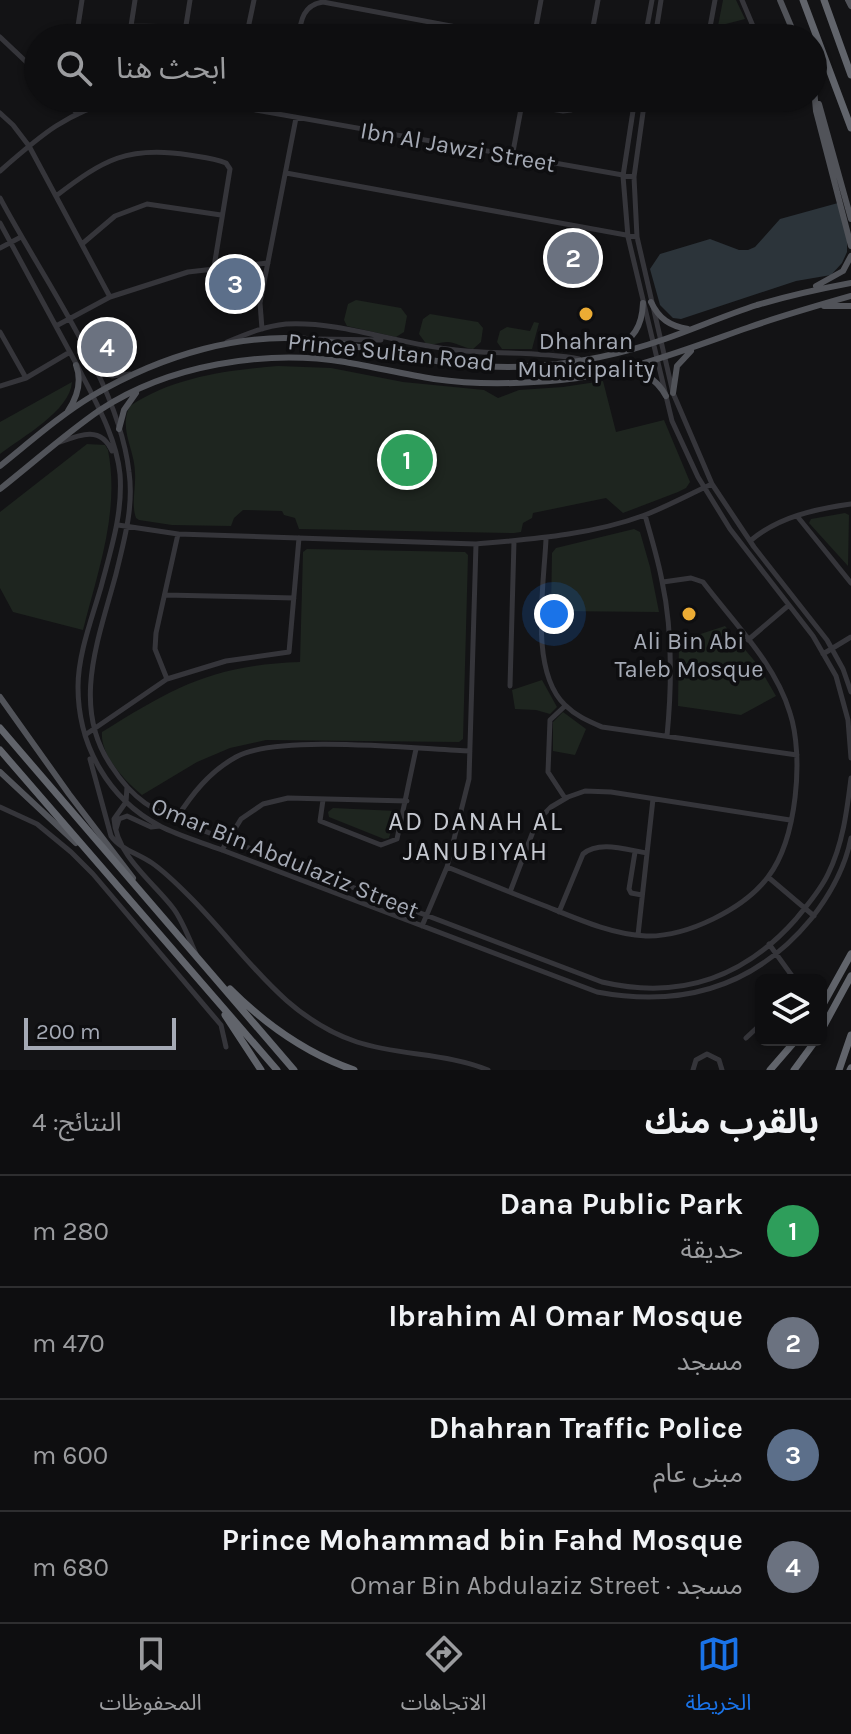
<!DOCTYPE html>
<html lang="ar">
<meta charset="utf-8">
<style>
:root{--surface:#0e0e10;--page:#1c1c1e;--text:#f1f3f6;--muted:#9b9c9f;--line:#2e2e30;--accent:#1a73e8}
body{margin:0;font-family:Karla,"Noto Sans Arabic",sans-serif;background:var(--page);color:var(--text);direction:rtl}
.controls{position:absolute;right:24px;bottom:24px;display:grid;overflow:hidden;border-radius:12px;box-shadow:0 2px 6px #0004}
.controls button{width:72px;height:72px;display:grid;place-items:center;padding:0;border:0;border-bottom:2px solid var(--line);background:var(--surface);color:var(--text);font:40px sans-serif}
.scale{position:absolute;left:24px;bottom:20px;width:152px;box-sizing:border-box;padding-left:8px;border:4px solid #a5aab5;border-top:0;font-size:22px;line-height:28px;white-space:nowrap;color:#a5aab5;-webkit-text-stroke:6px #0e0e10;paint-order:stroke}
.you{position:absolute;left:554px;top:614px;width:28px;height:28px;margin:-20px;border:6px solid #fff;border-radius:50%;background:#1a73e8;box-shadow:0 0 0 12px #1a73e833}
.badge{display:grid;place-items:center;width:52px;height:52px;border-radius:50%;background:var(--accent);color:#fff;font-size:26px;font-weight:700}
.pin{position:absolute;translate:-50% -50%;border:4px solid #fff;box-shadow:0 2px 8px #0006}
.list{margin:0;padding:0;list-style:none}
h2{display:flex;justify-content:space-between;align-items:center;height:104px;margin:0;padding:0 32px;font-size:34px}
h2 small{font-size:26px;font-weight:400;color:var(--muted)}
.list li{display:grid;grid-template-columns:52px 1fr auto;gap:24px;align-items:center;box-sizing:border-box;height:112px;padding:0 32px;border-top:2px solid var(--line)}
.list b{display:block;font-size:30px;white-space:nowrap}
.list p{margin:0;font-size:26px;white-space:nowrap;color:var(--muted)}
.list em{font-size:26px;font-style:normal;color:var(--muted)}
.icon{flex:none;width:44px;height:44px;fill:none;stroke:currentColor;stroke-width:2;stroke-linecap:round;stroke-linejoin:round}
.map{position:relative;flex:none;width:851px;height:1070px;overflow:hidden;direction:ltr}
.search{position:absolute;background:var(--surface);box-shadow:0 2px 6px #0004;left:24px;right:24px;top:24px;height:88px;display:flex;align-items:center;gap:20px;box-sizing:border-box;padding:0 28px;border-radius:44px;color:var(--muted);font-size:30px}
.sheet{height:552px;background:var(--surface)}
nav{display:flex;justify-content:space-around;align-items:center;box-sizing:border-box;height:112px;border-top:2px solid var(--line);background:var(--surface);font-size:22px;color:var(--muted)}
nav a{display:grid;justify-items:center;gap:4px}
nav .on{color:var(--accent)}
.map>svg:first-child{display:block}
.green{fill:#1e251f}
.water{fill:#2c343a}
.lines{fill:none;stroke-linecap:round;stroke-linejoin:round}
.minor{stroke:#35353a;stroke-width:5}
.major{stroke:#515359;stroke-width:6}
.highway{stroke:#61646b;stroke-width:7}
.poi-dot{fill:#ecac34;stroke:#0e0e10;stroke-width:3}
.labels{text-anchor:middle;stroke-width:7;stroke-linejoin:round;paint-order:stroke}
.street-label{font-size:24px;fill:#a5aab5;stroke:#0e0e10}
.poi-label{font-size:24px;fill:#a5aab5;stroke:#0e0e10}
.neighbourhood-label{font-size:26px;letter-spacing:2px;fill:#c6c9d1;stroke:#0e0e10}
</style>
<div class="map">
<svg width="851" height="1070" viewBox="0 0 851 1070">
<rect width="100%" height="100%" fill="#131315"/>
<path class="green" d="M723 0H736L745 19 718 26Z
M356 300 401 308 407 316 404 332 396 337 347 326 344 320 348 304Z
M430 314 478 322 483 328 481 342 473 349C463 348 456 342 447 342 440 342 435 345 427 345L419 334 423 319Z
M534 322 539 323 532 349H502L497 342 500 331 507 327 530 331Z
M278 366 331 368 403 382 484 390 498 398 519 390 563 387 603 381 616 432 664 420 690 482 686 488 678 492 623 513 606 498 533 513 532 518 523 523 521 532 514 533 299 529 295 518 284 515 282 511 243 510 234 518 231 526 172 525 139 520 136 518C131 504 136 488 135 473 135 450 118 428 130 406 173 377 228 370 278 366Z
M72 382C70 411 22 437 0 454V422Z
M87 444 105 445 108 450C120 512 98 570 83 630L13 612 0 588V512Z
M845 513 849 515 848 566 809 523 811 519Z
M634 529 640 532 650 567 659 612 551 611 552 553 556 548Z
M307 549 465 552 468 555 463 739 459 742 266 740 230 748 197 762 142 795C125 781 100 755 102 732 174 687 213 665 300 662L303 552Z
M725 626 758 665 776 696 741 715 678 706 679 641Z
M542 680 557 707 550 714 536 710 515 709 512 690Z
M563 712 586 729 575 755 553 751V722Z
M333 808 396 811 397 813 389 838 384 839 329 817 328 812Z"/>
<path class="water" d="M838 203 847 240V252L842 263 831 275 796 281 681 319 673 318 660 305 650 269 660 254 710 239 739 250H748L755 247 780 219Z"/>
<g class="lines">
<path class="minor" d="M742 0 758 38
M131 26 135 0
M79 36 78 26 82 0
M0 37 38 73
M74 38 131 26 186 27
M184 38 190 0
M246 38 254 0
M298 38C301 20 303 5 323 2L515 38
M534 38 541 0
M591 38 598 0
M645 38 652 0
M655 38 661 0
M708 38 715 0
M28 62 38 54
M62 98 76 112
M188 98 634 177
M635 98 623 176 628 237 672 421 698 477 730 529 813 636 836 676 848 720 851 758
M645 98 634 177 637 237 673 393 712 484 754 547 827 640 843 669 851 692
M522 104 563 111 571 110 580 98
M644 110 690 98
M0 113 13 125 29 146 110 297
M512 157 523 98
M0 171C42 134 66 113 121 98
M286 173 637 237
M56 196C103 160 128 145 189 155 201 157 214 158 226 163L230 169 214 267
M0 198C42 278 119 382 129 472 134 507 124 541 116 574 99 638 70 707 112 767 121 781 131 793 145 803 170 820 200 829 228 840L602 982C679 1000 744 978 796 919 808 904 820 891 828 874 843 844 847 810 851 778
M0 223C26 271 52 319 78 367 95 401 116 436 120 474 123 513 111 549 101 587 92 618 78 654 78 687 78 745 108 799 160 826 179 836 201 842 222 850L597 992C682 1008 755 987 811 919 830 895 845 868 851 838
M82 244 115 216 147 204 221 215
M0 248 21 237
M56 326 110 297 188 272 268 263
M262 329 260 303 296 118
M0 332 26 378
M319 339 381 340
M227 342C246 334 265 326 286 324 343 321 400 345 456 350 498 355 538 351 579 359
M97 371 112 376 130 374
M0 386 26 378 70 352
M60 442C81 434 101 426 112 451
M645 515C651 537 658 559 662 581 673 632 672 684 667 736
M797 516 851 583
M118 525 178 534 476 544C533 539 591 535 645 515 668 506 690 494 712 484
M546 539C544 585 529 671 565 705 576 716 588 721 602 727L797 755
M750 541C778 517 815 509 851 504
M165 595 294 598
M748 640 789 605
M823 654 851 637
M167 679 155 649 156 633 178 534
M510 686 514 541
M565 706 550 720 548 772 565 798
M85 735 167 679 226 661 289 652 299 538
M90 759 111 836C120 849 139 854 152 863 165 872 177 884 188 895 242 948 281 1017 357 1042 400 1056 447 1053 488 1070
M127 787 126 802 114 819C116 855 153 882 173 908 183 921 189 939 196 954
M323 800 320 821 381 845 397 839 416 749
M0 807 37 824 71 852 93 874 221 1025 226 1047
M176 819C192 794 209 772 236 757 277 734 417 749 470 751
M116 829 119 819 127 816 151 827 160 826
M222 850 241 819 263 804 288 798 407 801
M635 852 629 889 631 893 642 895
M447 867C480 880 514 894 548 907 580 920 612 934 646 936 687 937 744 909 768 877 797 839 804 756 790 713 775 663 734 623 703 582L691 578 663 582
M768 877 814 916
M510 892 537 821 551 807 568 797 585 791 611 792 790 820
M559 912 583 854C599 840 627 850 647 853
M422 926 447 867 469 779 476 544
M638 935 653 799
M769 944 795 980
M746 1038 761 1024
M693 1070 696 1060 707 1054 719 1060 722 1070"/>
<path class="major" d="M780 0 796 38
M848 0 851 6
M814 89 816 111 851 246
M819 104 851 219
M816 286 843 271 851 256
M651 302C659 319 670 326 688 329
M824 306H851
M613 351C634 338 642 327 643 303
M622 369C643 373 655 376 666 396
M673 393 677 366 691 351
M68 411C78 396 82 381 76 365
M119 429 124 410 136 393
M0 466C30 442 59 416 92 396 160 356 244 329 324 341 395 352 462 372 535 366 578 363 625 353 665 339 696 328 726 315 757 305 788 296 819 289 851 283
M0 489C33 463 65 434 100 410 168 365 265 349 345 362 374 367 404 374 434 379 475 385 519 384 561 380 624 374 687 349 747 328 781 316 816 306 851 296
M0 697 69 794 133 878
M0 772 76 843"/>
<path class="highway" d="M803 0 851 128
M824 0 851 75
M0 728 294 1070
M0 750 277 1070
M230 989C266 1025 305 1053 354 1070
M821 1008 851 954
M225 1015 261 1070
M821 1031 851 976
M770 1070 796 1040
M794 1070 816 1040
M839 1070 851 1035
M850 1070 851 1068"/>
</g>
<g class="poi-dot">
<circle cx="586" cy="314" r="8"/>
<circle cx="689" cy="614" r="8"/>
</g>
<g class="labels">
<g class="street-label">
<text transform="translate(458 147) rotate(10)" y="8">Ibn Al Jawzi Street</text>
<text transform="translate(391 352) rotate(6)" y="8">Prince Sultan Road</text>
<text transform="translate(285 858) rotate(22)" y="8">Omar Bin Abdulaziz Street</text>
</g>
<g class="poi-label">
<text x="586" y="349">Dhahran<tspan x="586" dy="28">Municipality</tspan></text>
<text x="689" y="649">Ali Bin Abi<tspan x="689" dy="28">Taleb Mosque</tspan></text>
</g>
<g class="neighbourhood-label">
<text x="476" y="830">AD DANAH AL<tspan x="476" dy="30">JANUBIYAH</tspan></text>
</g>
</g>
</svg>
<div class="controls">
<button><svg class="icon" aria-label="layers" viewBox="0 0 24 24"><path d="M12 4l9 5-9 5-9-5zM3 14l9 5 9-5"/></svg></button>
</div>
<div class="scale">200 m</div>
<div class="you"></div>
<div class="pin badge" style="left:407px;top:460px;background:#2e9e5b">1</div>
<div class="pin badge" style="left:573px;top:258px;background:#6b7280">2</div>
<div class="pin badge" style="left:235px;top:284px;background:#5c6f8a">3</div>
<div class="pin badge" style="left:107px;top:347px;background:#6b7280">4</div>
<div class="search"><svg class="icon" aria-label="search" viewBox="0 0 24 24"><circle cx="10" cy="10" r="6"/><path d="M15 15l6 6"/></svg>ابحث هنا</div>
</div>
<section class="sheet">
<h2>بالقرب منك<small>النتائج: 4</small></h2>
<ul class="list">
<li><span class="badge" style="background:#2e9e5b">1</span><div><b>Dana Public Park</b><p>حديقة</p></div><em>280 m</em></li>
<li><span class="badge" style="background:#6b7280">2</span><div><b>Ibrahim Al Omar Mosque</b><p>مسجد</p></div><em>470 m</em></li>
<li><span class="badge" style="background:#5c6f8a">3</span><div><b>Dhahran Traffic Police</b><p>مبنى عام</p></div><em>600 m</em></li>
<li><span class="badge" style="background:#6b7280">4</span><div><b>Prince Mohammad bin Fahd Mosque</b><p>مسجد · Omar Bin Abdulaziz Street</p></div><em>680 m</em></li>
</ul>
</section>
<nav>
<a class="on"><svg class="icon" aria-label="map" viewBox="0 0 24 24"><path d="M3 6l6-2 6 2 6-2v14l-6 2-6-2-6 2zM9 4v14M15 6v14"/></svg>الخريطة</a>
<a><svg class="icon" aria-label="directions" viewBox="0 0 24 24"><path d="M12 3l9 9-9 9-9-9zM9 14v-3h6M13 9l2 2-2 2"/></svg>الاتجاهات</a>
<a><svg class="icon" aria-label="saved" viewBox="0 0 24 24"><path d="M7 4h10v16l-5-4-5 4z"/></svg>المحفوظات</a>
</nav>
